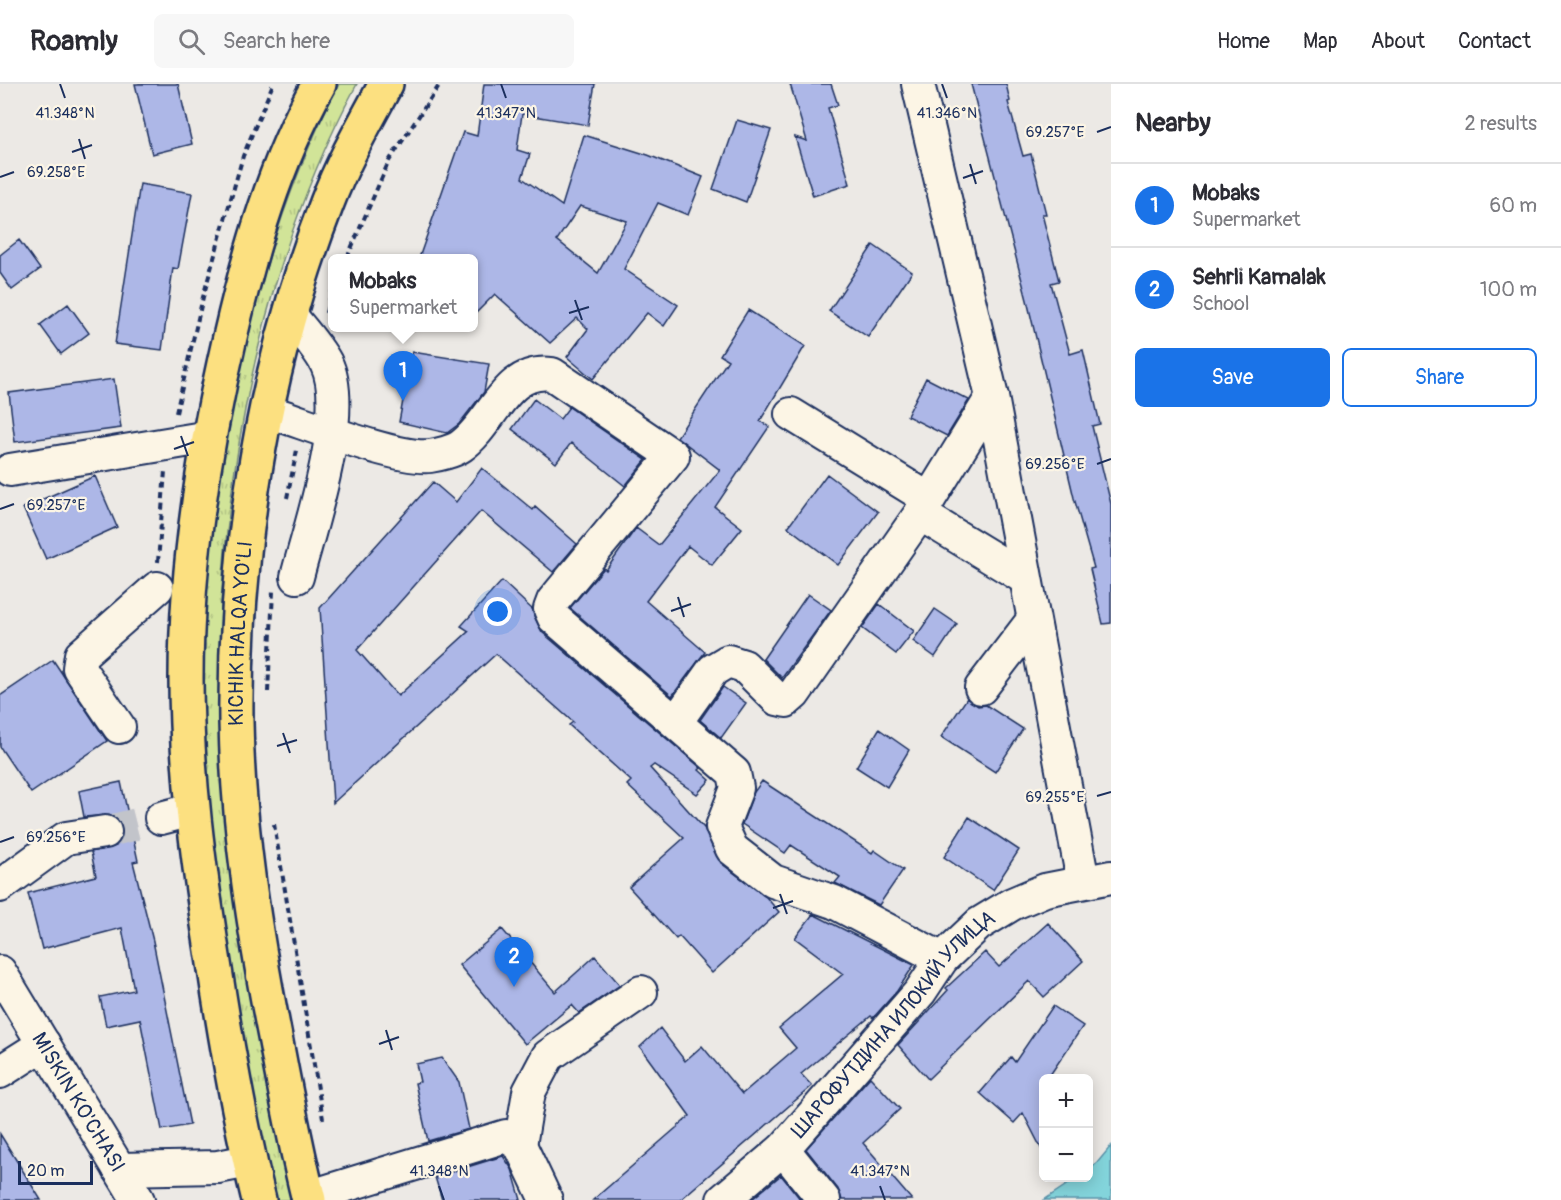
<!DOCTYPE html>
<meta charset="utf-8">
<style>
:root{--surface:#fff;--page:#f7f7f7;--text:#2b2b33;--muted:#7c7c81;--line:#e1e1e2;--accent:#1a73e8}
body{margin:0;font-family:Pangolin,sans-serif;background:var(--page);color:var(--text)}
.controls{position:absolute;right:18px;bottom:18px;display:grid;overflow:hidden;border-radius:9px;box-shadow:0 3px 15px #0003}
.controls button{width:54px;height:54px;display:grid;place-items:center;padding:0;border:0;border-bottom:2px solid var(--line);background:var(--surface);color:var(--text);font:30px sans-serif}
.scale{position:absolute;left:18px;bottom:15px;width:75px;box-sizing:border-box;padding-left:6px;border:3px solid #1b2f5e;border-top:0;font-size:16px;line-height:21px;white-space:nowrap;color:#1b2f5e;-webkit-text-stroke:4px #fcf5e5;paint-order:stroke}
.you{position:absolute;left:498px;top:528px;width:21px;height:21px;margin:-15px;border:4px solid #fff;border-radius:50%;background:#1a73e8;box-shadow:0 0 0 9px #1a73e833}
.badge{display:grid;place-items:center;width:39px;height:39px;border-radius:50%;background:var(--accent);color:#fff;font-size:20px;font-weight:700}
.pin{position:absolute;translate:-50% -50px;filter:drop-shadow(0 2px 3px #0008)}
.pin::after{content:'';position:absolute;top:32px;width:21px;height:18px;background:inherit;clip-path:polygon(0 0,100% 0,50% 100%)}
.popup{position:absolute;left:328px;top:170px;width:150px;height:78px;box-sizing:border-box;display:grid;place-content:center;border-radius:9px;background:var(--surface);filter:drop-shadow(0 2px 4px #0005);font-size:20px;white-space:nowrap;color:var(--muted)}
.popup b{font-size:22px;color:var(--text)}
.popup::after{content:'';position:absolute;left:50%;top:100%;margin-left:-12px;border:12px solid transparent;border-top-color:var(--surface)}
.list{margin:0;padding:0;list-style:none}
h2{display:flex;justify-content:space-between;align-items:center;height:78px;margin:0;padding:0 24px;font-size:26px}
h2 small{font-size:20px;font-weight:400;color:var(--muted)}
.list li{display:grid;grid-template-columns:39px 1fr auto;gap:18px;align-items:center;box-sizing:border-box;height:84px;padding:0 24px;border-top:2px solid var(--line)}
.list b{display:block;font-size:22px;white-space:nowrap}
.list p{margin:0;font-size:20px;white-space:nowrap;color:var(--muted)}
.list em{font-size:20px;font-style:normal;color:var(--muted)}
.actions{display:flex;gap:12px;padding:18px 24px}
.actions a{flex:1;padding:14px 0;border:2px solid var(--accent);border-radius:9px;text-align:center;font-size:21px;color:var(--accent)}
.actions .main{background:var(--accent);color:#fff}
.icon{flex:none;width:33px;height:33px;fill:none;stroke:currentColor;stroke-width:2;stroke-linecap:round;stroke-linejoin:round}
.map{position:relative;flex:none;width:1111px;height:1116px;overflow:hidden}
header{display:flex;align-items:center;gap:36px;box-sizing:border-box;height:84px;padding:0 30px;background:var(--surface);border-bottom:2px solid var(--line)}
header strong{font-size:28px}
nav{display:flex;gap:33px;margin-inline-start:auto;font-size:21px}
.search{width:420px;height:54px;background:var(--page);display:flex;align-items:center;gap:15px;box-sizing:border-box;padding:0 21px;border-radius:9px;color:var(--muted);font-size:22px}
main{display:flex}
aside{flex:1;background:var(--surface)}
.map>svg:first-child{display:block}
.grass{fill:url(#grass-tufts);stroke:#768a7b;stroke-width:1.5}
.water{fill:#83d4db;stroke:#5992a9;stroke-width:1.5}
.building{fill:#adb7e7;stroke:#1b2f5e;stroke-width:1.5;fill-rule:evenodd}
.lines{fill:none;stroke-linecap:round;stroke-linejoin:round}
.minor-tunnel{stroke:#c2c4ca;stroke-width:32;stroke-dasharray:32 16;stroke-linecap:butt}
.minor-casing{stroke:#1b2f5e;stroke-width:36}
.highway-casing{stroke:#1b2f5e;stroke-width:38}
.path{stroke:#1b2f5e;stroke-width:4;stroke-dasharray:6 4.5;stroke-linecap:butt}
.minor{stroke:#fcf5e5;stroke-width:32}
.highway{stroke:#fce080;stroke-width:33}
.ticks{fill:none;stroke:#1b2f5e;stroke-width:2}
.labels{text-anchor:middle;stroke-width:4.5;stroke-linejoin:round;paint-order:stroke}
.street-label{font-size:21px;fill:#1b2f5e;stroke:#fcf5e5}
.ticks-label{font-size:15px;text-anchor:middle;fill:#1b2f5e;stroke:#fcf5e5;stroke-width:4.5;stroke-linejoin:round;paint-order:stroke}
</style>
<header>
<strong>Roamly</strong>
<div class="search"><svg class="icon" aria-label="search" viewBox="0 0 24 24"><circle cx="10" cy="10" r="6"/><path d="M15 15l6 6"/></svg>Search here</div>
<nav><a>Home</a><a>Map</a><a>About</a><a>Contact</a></nav>
</header>
<main>
<div class="map">
<svg width="1111" height="1116" viewBox="0 0 1111 1116">
<defs>
<pattern id="grass-tufts" width="24" height="20" patternUnits="userSpaceOnUse" patternTransform="scale(1.5)"><rect width="24" height="20" fill="#d1e498"/><path d="M3 7l-1-3M5 7V3M7 7l1-3M15 17l-1-3M17 17v-4M19 17l1-3" fill="none" stroke="#b3c485"/></pattern>
</defs>
<rect width="100%" height="100%" fill="#ece9e5"/>
<filter id="ink" filterUnits="userSpaceOnUse"><feTurbulence type="fractalNoise" baseFrequency=".0167" numOctaves="2"/><feDisplacementMap in="SourceGraphic" scale="12" xChannelSelector="R" yChannelSelector="G"/><feConvolveMatrix kernelMatrix="1 2 1 2 8 2 1 2 1" color-interpolation-filters="sRGB"/></filter>
<g filter="url(#ink)">
<path class="grass" d="M339 0H357C243 211 205 483 223 720 226 764 235 807 241 851 255 940 270 1029 291 1116H274C254 1031 239 943 226 856 206 720 194 582 211 445 217 389 228 336 241 281 262 185 293 88 339 0Z"/>
<path class="water" d="M1111 1062V1116H1044L1077 1094H1088L1089 1086 1097 1079Z"/>
<path class="building" d="M135 0H178L192 60 152 70Z
M484 0H595L588 41 522 30 517 66 530 70 522 94 562 122 584 51 648 71 703 93 688 131 658 119 624 185 678 221 664 242 647 229 593 295 567 273 588 245 577 234 550 259 495 210 474 231V174H419L463 48 477 52ZM580 122 627 137 598 189 557 156Z
M790 0H831L838 21 828 24 850 100 813 112 795 53 807 57Z
M971 0H1006L1010 17 1008 18 1023 72 1031 70 1046 130H1042L1059 197 1051 199 1070 270 1083 266 1100 340 1092 342 1111 420V539L1103 540 1090 485 1094 484 1074 414 1027 216Z
M737 36 771 46 746 118 713 105Z
M140 100 192 109 178 185 173 184 162 266 115 260Z
M19 156 40 185 12 206 0 189V171Z
M873 161 912 188 868 253 829 227Z
M68 220 89 249 61 270 40 241Z
M748 226 805 262 760 337 769 343 715 423 742 444 712 481 688 462 646 517 705 568 672 612 570 524 604 484 606 486 636 444 659 461 720 386 677 353 728 276 720 271Z
M412 268 489 280 484 308 459 340 447 349 399 338Z
M926 294 969 316 947 352 907 332Z
M114 295 121 344 15 358 9 309Z
M534 315 560 335 569 323 646 376 625 402 571 359 556 379 512 345Z
M482 384 533 426 535 423 577 460 553 488 481 427 357 566 398 612 469 547 461 542 502 497 533 526 534 532 542 548 701 684 699 686 710 696 697 710 654 681 650 684 704 744 721 779 766 813 779 828 712 889 679 852 676 855 629 803 684 754 627 701 631 697 569 641 573 638 496 570 333 719 320 524 433 398 456 418Z
M827 390 878 428 838 481 788 443Z
M95 392 117 443 46 475 23 424Z
M808 510 831 526 782 594 763 575Z
M879 520 914 547 896 570 862 544Z
M935 525 957 540 935 573 913 557Z
M53 576 107 657 31 709 0 663V612Z
M723 603 746 619 721 654 700 636Z
M967 614 978 622 986 621 1023 645 995 688 941 653Z
M879 645 909 666 887 703 856 683Z
M762 697 872 769 874 766 903 786 879 821 835 799 840 793 791 761 785 769 742 740 754 708Z
M121 698 138 777 133 778 153 857 190 1041 162 1046 140 935 106 942 100 913 134 906 122 844 42 865 28 809 96 792 91 768 116 762 122 754 123 745 119 736 111 731 84 733 79 707Z
M969 733 1019 766 993 806 944 773Z
M813 830 914 881 897 907 873 934 871 932 801 990 812 1002 680 1116H593L690 1032 640 963 660 944 685 977 702 962 742 1010 796 964 779 944 843 890 795 854Z
M1048 839 1083 877 1044 913 1029 897 928 995 898 961 948 906 946 904 985 868 999 883Z
M502 845 555 908 595 872 620 901 579 929 572 921 525 960 459 881Z
M1053 922 1083 942 1048 994H1044V1070L1023 1029 1014 1039 980 1009 1011 973 1015 978Z
M442 974 459 998 469 1045 428 1057 415 999 420 998 416 980Z
M870 993 900 1025 863 1059 912 1116H842L838 1105 806 1065Z
M0 1050 41 1116H0Z
M503 1072 512 1085 521 1116H442L435 1093Z
M781 1091 801 1116H751Z"/>
<g class="lines">
<path class="minor-tunnel" d="M105 748 161 734"/>
<defs>
<g id="minor">
<path d="M918 0 992 313 1083 797"/>
<path d="M290 231C302 246 317 262 326 279 350 327 310 442 297 493"/>
<path d="M267 327C303 338 397 376 430 372 438 371 454 367 461 362 493 340 505 283 552 290L673 372 553 517 550 525 554 534 734 689 737 704 722 743 732 765 773 797 834 818 942 875"/>
<path d="M791 330 929 415"/>
<path d="M10 386 209 353"/>
<path d="M920 430 1025 494"/>
<path d="M981 604 1033 536"/>
<path d="M676 638 713 586 728 577 744 582 777 615 786 617 794 610 920 430 992 313"/>
<path d="M119 643 79 584 81 571 157 504"/>
<path d="M161 734 192 726"/>
<path d="M0 802 66 754 105 748"/>
<path id="s1" d="M0 888 138 1116"/>
<path d="M0 988 44 960"/>
<path d="M520 1061 529 1008 548 972 641 908"/>
<path d="M783 1065 824 1116"/>
<path d="M119 1085 218 1083 249 1077"/>
<path d="M308 1113 506 1052 520 1061 546 1116"/>
<path id="s2" d="M723 1116 783 1065 920 908 942 875 979 840 1012 820 1045 806 1111 793"/>
</g>
<g id="highway">
<path d="M259 1116C240 1038 226 959 214 879 199 785 186 690 186 594 186 480 204 365 230 253 250 166 275 79 319 0"/>
<path id="s3" d="M309 1116C296 1064 286 1011 276 958 255 852 238 746 236 638 234 464 264 281 327 119 343 77 365 39 386 0"/>
</g>
</defs>
<use href="#minor" class="minor-casing"/>
<use href="#highway" class="highway-casing"/>
<path class="path" d="M347 174 389 77 440 0
M326 229 332 207
M176 329 203 213 243 72 273 0
M287 414 297 366
M158 478 165 387
M268 608 273 507
M274 740 323 1035"/>
<use href="#minor" class="minor"/>
<use href="#highway" class="highway"/>
</g>
</g>
<path class="ticks" d="M60 0 65 14M501 0 506 14M942 0 947 14M1097 48 1111 43M79 55 85 75M72 68 92 61M970 80 976 100M0 93 14 88M963 94 983 87M575 216 582 236M569 229 589 223M181 352 188 372M174 365 194 358M1097 380 1111 375M0 425 14 420M678 513 684 533M671 527 691 520M283 649 290 669M277 662 297 656M1097 712 1111 708M0 758 14 753M780 810 787 830M773 824 793 817M386 946 392 966M379 960 399 953M439 1102 444 1116M880 1102 885 1116"/>
<g class="labels">
<g class="street-label">
<text dy="7" stroke="none"><textPath href="#s3" startOffset="573">KICHIK HALQA YO'LI</textPath></text>
<text dy="7" stroke="none"><textPath href="#s2" startOffset="246">ШАРОФУТДИНА ИЛОКИЙ УЛИЦА</textPath></text>
<text dy="7" stroke="none"><textPath href="#s1" startOffset="152">MISKIN KO'CHASI</textPath></text>
</g>
</g>
<g class="ticks-label">
<text x="65" y="34">41.348°N</text>
<text x="506" y="34">41.347°N</text>
<text x="947" y="34">41.346°N</text>
<text x="1055" y="53">69.257°E</text>
<text x="56" y="93">69.258°E</text>
<text x="1055" y="385">69.256°E</text>
<text x="56" y="426">69.257°E</text>
<text x="1055" y="718">69.255°E</text>
<text x="56" y="758">69.256°E</text>
<text x="439" y="1092">41.348°N</text>
<text x="880" y="1092">41.347°N</text>
</g>
</svg>
<div class="controls">
<button>+</button>
<button>−</button>
</div>
<div class="scale">20 m</div>
<div class="you"></div>
<div class="pin badge" style="left:403px;top:317px">1</div>
<div class="popup"><b>Mobaks</b>Supermarket</div>
<div class="pin badge" style="left:514px;top:903px">2</div>
</div>
<aside>
<h2>Nearby<small>2 results</small></h2>
<ul class="list">
<li><span class="badge">1</span><div><b>Mobaks</b><p>Supermarket</p></div><em>60 m</em></li>
<li><span class="badge">2</span><div><b>Sehrli Kamalak</b><p>School</p></div><em>100 m</em></li>
</ul>
<div class="actions"><a class="main">Save</a><a>Share</a></div>
</aside>
</main>
